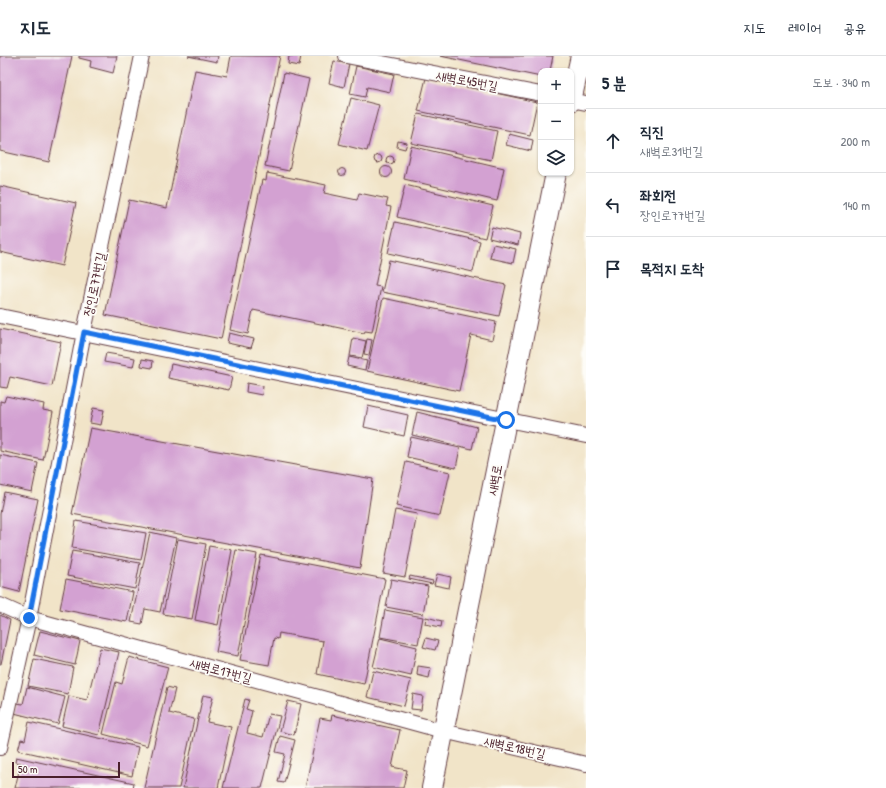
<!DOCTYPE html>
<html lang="ko">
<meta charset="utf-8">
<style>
:root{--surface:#fff;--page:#f2f2f3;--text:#1f2937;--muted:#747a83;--line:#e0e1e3}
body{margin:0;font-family:"Patrick Hand","Poor Story",sans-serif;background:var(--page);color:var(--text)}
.controls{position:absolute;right:12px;top:12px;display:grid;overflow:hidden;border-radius:8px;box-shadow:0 1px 3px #0004}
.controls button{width:36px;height:36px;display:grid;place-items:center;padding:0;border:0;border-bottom:1px solid var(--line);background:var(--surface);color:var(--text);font:20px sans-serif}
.scale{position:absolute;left:12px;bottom:10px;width:108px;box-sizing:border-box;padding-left:4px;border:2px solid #4a1f2b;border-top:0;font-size:11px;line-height:14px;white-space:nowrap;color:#4a1f2b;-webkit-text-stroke:3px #fdfcf7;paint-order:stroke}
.stop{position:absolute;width:12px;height:12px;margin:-9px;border:3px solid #1a73e8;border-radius:50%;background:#fff}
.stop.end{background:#1a73e8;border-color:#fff;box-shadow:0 1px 4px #0008}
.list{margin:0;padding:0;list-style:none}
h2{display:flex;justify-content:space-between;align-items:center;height:52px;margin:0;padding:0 16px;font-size:17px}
h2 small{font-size:13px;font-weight:400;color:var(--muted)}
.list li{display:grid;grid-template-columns:26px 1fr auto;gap:12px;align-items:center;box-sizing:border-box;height:64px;padding:0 16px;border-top:1px solid var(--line)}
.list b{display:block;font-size:15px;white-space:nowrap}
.list p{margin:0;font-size:13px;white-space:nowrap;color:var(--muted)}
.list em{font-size:13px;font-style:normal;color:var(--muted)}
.icon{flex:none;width:22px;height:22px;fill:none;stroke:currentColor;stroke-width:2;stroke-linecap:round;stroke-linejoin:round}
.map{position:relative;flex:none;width:586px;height:732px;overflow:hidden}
header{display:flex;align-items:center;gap:24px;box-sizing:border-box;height:56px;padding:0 20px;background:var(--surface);border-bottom:1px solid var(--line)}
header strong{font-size:19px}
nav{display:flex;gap:22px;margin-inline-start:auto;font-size:14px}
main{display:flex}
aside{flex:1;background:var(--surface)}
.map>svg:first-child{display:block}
.building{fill:#d3a1d2}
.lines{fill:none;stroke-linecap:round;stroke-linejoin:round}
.street-casing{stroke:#633d43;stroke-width:16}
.secondary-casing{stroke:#633d43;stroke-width:22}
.street{stroke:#fff;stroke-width:14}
.secondary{stroke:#fff;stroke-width:20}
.route{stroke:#1a73e8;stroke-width:5}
.labels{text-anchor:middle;stroke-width:3.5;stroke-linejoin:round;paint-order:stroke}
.street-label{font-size:13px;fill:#4a1f2b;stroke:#fdfcf7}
</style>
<header>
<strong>지도</strong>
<nav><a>지도</a><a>레이어</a><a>공유</a></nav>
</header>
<main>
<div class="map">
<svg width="586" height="732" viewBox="0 0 586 732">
<rect width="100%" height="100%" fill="#fdfcf7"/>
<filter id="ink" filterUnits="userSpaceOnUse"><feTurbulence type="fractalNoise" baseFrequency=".025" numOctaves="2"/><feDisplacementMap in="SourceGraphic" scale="8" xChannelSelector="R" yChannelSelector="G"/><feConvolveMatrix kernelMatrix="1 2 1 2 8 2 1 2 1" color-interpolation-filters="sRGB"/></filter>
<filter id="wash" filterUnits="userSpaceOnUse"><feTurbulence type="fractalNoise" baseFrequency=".012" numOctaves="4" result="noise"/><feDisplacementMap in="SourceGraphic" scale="16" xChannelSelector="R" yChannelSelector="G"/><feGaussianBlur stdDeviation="0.9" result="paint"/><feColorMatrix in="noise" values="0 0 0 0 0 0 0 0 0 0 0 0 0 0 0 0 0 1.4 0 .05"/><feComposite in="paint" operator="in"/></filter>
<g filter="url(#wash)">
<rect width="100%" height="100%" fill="#f1e4c8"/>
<g id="blocks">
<path class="building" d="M0 0H72L49 106 0 95Z
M79 0H117L113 17 90 11 91 5 79 2Z
M188 0H218L217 6Z
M231 0H280L221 283 105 259 129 144 167 152 195 14 227 20Z
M289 0H301L299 10 288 8Z
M440 0H553L550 15H541V21Z
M334 5 349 8 344 31 329 27Z
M356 10 394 18 390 36 367 31 365 41 350 38Z
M284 17 309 23 289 115 265 110Z
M426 22 537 46 530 79 418 55Z
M351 42 379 49 367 95 339 88Z
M418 58 497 75 491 104 411 87Z
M509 78 533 84 531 95 506 89Z
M398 85 407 87 405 93 397 91Z
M411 90 504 112 497 145 404 123Z
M374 103a4 4 0 1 1 8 0a4 4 0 1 1-8 0Z
M386 104a4 4 0 1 1 8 0a4 4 0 1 1-8 0Z
M380.5 116a5.5 5.5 0 1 1 11 0a5.5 5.5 0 1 1-11 0Z
M338.5 116a3.5 3.5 0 1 1 7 0a3.5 3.5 0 1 1-7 0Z
M267 117 326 129 324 137 357 144 359 137 388 143 386 150 391 151 375 230 381 231 372 276 365 275 364 277 253 254 248 278 230 274 262 124 266 125Z
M405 129 493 150 485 182 397 161Z
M0 130 76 147 62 210 0 196Z
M395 166 480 185 473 216 388 197Z
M492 171 520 178 518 189 489 182Z
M493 188 516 193 513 207 490 202Z
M389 204 506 229 499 260 382 236Z
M383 242 496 266 492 284 471 279 459 335 367 315Z
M0 273 61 286 52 330 10 321 7 332 0 331Z
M229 277 254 283 251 292 227 287Z
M353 282 366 285 362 302 350 300Z
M367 283 372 284 369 299 364 298Z
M106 297 135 302 133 311 104 306Z
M349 301 367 305 365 314 347 310Z
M142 303 153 305 152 312 141 310Z
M171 308 232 321 229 334 168 322Z
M247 327 263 330 262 339 246 336Z
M6 340 44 348 43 354 53 356 43 404 0 395V345L4 346Z
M368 350 408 359 404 380 364 371Z
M93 352 104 354 101 369 90 367Z
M417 356 477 371 472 393 412 379Z
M90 372 373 423 360 512 72 458Z
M411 381 460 392 456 412 407 401Z
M0 399 38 407 32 436 0 429Z
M406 406 450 416 440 460 396 450Z
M4 436 38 443 19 536 0 531V458Z
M395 454 417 458 405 521 383 517Z
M76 465 146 477 141 504 72 492Z
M150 476 176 482 160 556 145 553 142 568 131 566Z
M178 483 206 488 192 563 163 558Z
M209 490 232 494 218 569 195 564Z
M236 494 257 498 238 600 216 596Z
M72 495 140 507 135 533 67 520Z
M261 499 385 523 364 628 317 618 323 585 279 577 278 583 274 582 269 609 240 604Z
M437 518 451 521 449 532 434 529Z
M410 520 433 525 432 528 409 523Z
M66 523 133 536 127 566 60 553Z
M391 523 428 530 423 558 386 551Z
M385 554 423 561 418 588 380 581Z
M0 559 10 564 1 608H0Z
M426 561 442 565 441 571 425 568Z
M40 575 80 585 75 609 34 599Z
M380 582 417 591 411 620 373 611Z
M426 582 438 585 435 594 423 591Z
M100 592 119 596 99 679 62 670 69 640 87 644Z
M129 601 168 611 147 690 103 678 116 626 122 628Z
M34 603 73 611 68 638 28 630Z
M418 610 431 612 429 622 417 619Z
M373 615 411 624 404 650 367 641Z
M27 631 65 641 58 668 14 657 17 647 23 648Z
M167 631 175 633 169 657 194 663 179 732H144Z
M413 638 423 640 421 654 411 653Z
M203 639 213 641 207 666 231 671 218 732H183Z
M245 643 249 644 246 653 252 655 247 677 263 681 269 658 280 660 262 732H223Z
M288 645 301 648 294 679 280 675Z
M332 659 400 674 392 711 407 714 403 732H305L320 662 331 664Z
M29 666 138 691 132 720 18 694 21 683 25 684Z
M280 680 295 684 284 727 278 726 285 698 276 696Z
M16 701 134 727 133 732H15L21 707 15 706Z"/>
</g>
</g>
<g filter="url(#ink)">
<use href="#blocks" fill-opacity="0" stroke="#633d43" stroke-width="1"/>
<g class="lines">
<defs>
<path id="street" d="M346 0 541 38
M571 44 586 47
M0 260 586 380
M0 549 29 562 443 675 586 708
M0 692 29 562 84 276 142 0"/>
<path id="secondary" d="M571 45 581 0
M432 732 556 117"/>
</defs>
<use href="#street" class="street-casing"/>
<use href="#secondary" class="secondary-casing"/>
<use href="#street" class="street"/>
<use href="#secondary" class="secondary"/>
</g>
</g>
<g class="lines" filter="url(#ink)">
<path class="route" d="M29 562 84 276 506 364"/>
</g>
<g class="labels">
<g class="street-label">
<text transform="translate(467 24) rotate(11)" y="5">새벽로45번길</text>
<text transform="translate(94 228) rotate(-78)" y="5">장인로77번길</text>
<text transform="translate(494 424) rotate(-79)" y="5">새벽로</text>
<text transform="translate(221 614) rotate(15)" y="5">새벽로17번길</text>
<text transform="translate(515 691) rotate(13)" y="5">새벽로18번길</text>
</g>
</g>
</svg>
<div class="controls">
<button>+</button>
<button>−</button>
<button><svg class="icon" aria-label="layers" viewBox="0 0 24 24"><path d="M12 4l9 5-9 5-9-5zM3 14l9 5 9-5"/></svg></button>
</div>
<div class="scale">50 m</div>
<div class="stop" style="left:506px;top:364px"></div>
<div class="stop end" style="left:29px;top:562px"></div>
</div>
<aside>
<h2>5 분<small>도보 · 340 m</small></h2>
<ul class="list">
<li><svg class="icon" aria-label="ahead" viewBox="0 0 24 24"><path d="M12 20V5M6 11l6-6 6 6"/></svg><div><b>직진</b><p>새벽로31번길</p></div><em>200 m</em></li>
<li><svg class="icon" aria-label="left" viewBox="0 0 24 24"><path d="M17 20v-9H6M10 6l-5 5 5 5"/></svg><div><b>좌회전</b><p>장인로77번길</p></div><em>140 m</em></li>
<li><svg class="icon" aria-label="arrive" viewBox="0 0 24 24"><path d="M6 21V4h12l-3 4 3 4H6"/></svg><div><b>목적지 도착</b></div></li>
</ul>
</aside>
</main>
